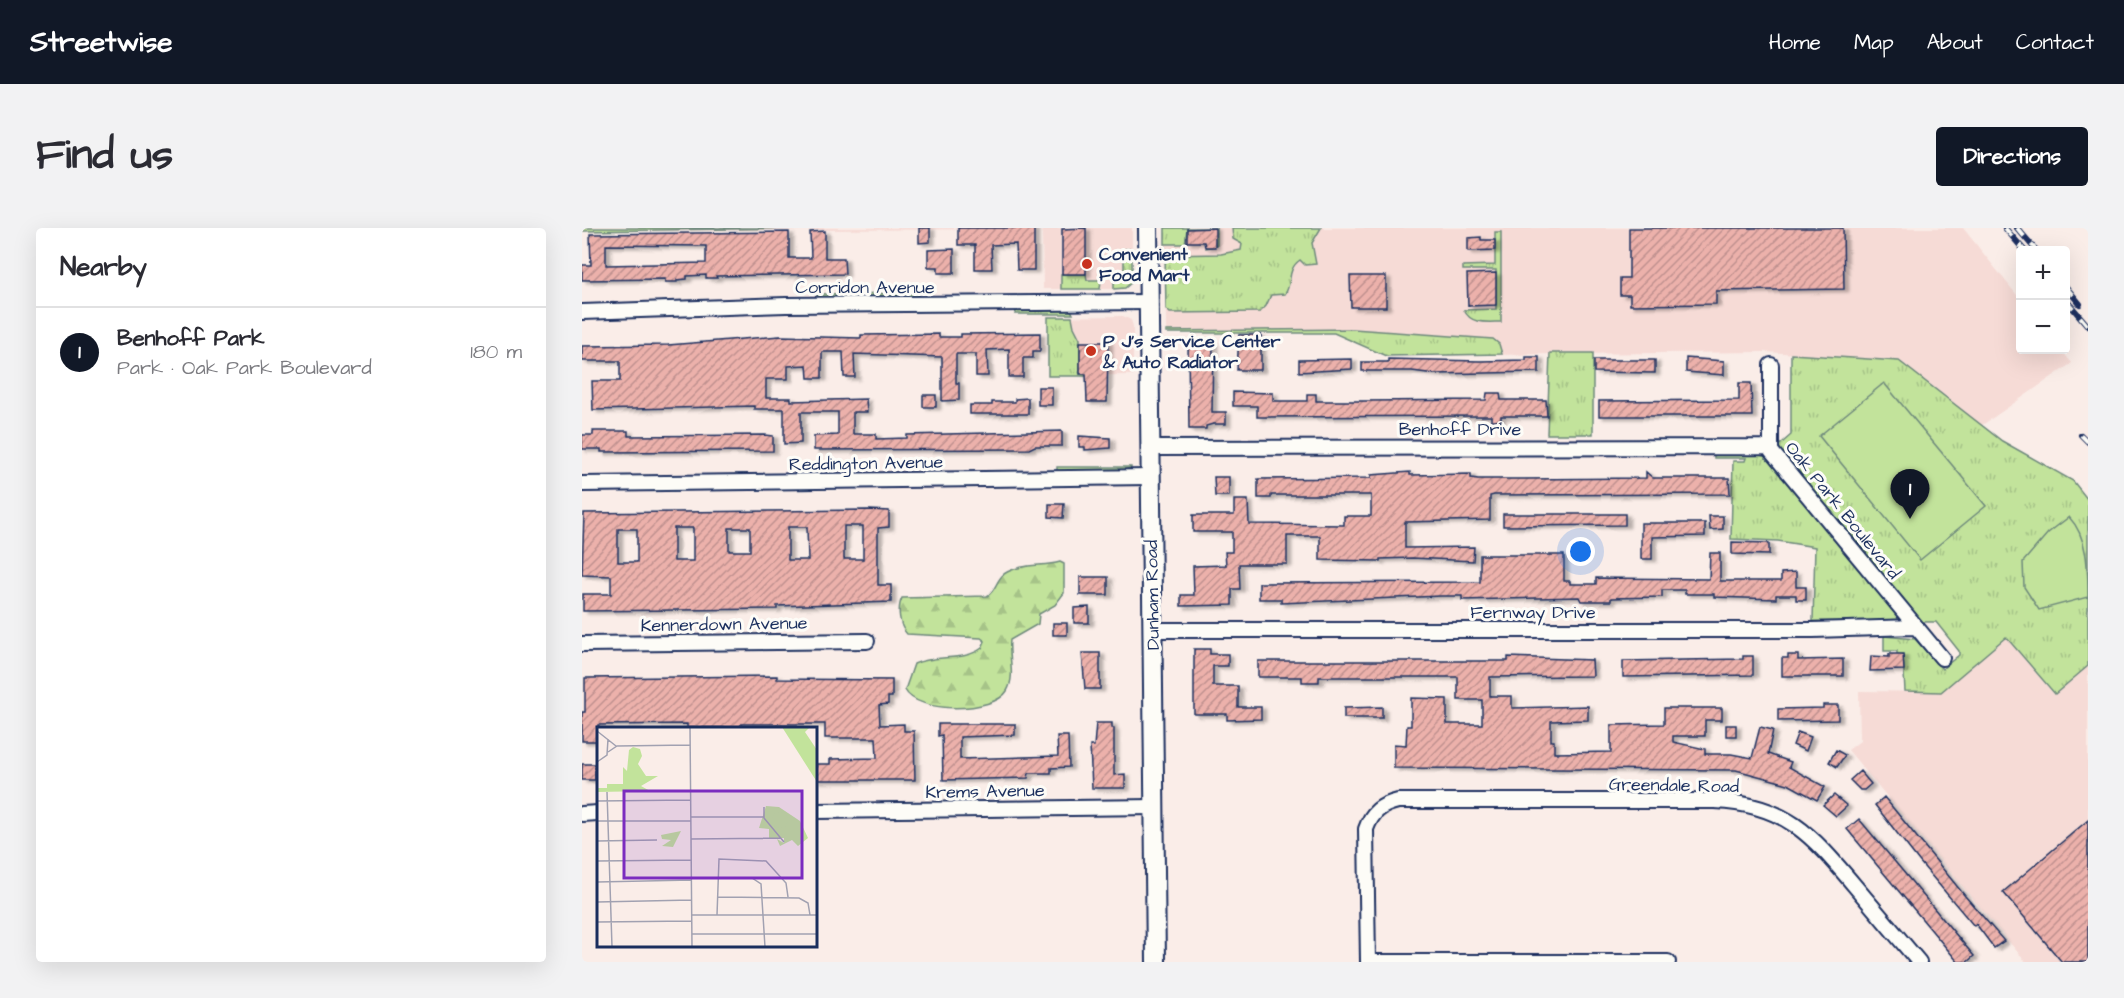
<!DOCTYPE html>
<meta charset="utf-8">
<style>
:root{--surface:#fff;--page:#f2f2f3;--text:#2b2b33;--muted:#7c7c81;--line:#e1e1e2;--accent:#111827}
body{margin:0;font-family:"Architects Daughter",sans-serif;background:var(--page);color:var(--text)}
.controls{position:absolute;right:18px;top:18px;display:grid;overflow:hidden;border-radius:6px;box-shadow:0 6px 24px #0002}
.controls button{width:54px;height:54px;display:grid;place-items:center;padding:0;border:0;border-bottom:2px solid var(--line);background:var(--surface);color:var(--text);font:30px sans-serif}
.you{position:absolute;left:999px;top:324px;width:21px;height:21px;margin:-15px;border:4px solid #fff;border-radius:50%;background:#1a73e8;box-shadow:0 0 0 9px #1a73e833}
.badge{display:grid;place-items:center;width:39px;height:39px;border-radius:50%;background:var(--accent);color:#fff;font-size:20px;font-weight:700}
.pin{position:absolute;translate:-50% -50px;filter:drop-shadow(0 2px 3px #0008)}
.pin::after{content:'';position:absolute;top:32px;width:21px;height:18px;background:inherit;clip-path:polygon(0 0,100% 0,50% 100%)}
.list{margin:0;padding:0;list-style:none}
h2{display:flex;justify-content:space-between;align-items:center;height:78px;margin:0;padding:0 24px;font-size:26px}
h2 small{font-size:20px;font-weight:400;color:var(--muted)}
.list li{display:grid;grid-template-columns:39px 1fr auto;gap:18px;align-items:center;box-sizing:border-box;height:90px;padding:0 24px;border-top:2px solid var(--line)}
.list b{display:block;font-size:22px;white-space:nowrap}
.list p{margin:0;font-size:20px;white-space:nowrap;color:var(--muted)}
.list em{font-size:20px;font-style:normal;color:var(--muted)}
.map{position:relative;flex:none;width:1506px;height:734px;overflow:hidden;border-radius:6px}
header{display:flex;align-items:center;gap:36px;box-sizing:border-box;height:84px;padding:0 30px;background:var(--accent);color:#fff}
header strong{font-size:28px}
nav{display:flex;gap:33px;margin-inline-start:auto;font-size:21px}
.intro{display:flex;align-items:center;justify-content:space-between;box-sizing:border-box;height:144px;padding:0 36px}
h1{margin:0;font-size:42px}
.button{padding:15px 27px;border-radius:6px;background:var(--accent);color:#fff;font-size:21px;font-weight:700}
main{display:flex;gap:36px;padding:0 36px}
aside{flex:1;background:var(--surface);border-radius:6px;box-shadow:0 6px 24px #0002}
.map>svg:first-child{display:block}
.built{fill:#f6dbd6}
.grass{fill:url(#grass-tufts);stroke:#6e897c;stroke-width:1.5}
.forest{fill:url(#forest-firs);stroke:#6e897c;stroke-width:1.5}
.garden{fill:#c2e39b;stroke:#6e897c;stroke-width:1.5}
.building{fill:url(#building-hatch);stroke:#1b2f5e;stroke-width:1.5;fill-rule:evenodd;filter:url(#shadow)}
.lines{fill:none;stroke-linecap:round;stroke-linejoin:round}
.street-casing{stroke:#1b2f5e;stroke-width:18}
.secondary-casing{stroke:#1b2f5e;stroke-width:22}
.street{stroke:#fdfcf7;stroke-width:14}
.secondary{stroke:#fdfcf7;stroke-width:18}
.rail-casing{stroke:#1b2f5e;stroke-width:6}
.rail{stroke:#fdfcf7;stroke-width:4;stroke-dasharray:11;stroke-linecap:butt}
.poi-dot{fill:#c8321e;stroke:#fdfcf7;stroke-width:2}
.labels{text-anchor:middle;stroke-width:6;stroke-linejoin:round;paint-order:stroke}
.poi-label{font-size:18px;font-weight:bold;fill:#1b2f5e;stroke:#fdfcf7;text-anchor:start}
.street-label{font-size:18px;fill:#1b2f5e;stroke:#fdfcf7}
.inset-road{fill:none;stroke:#a1a1b1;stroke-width:1.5}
.view{fill:#7b2cbf;fill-opacity:0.15;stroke:#7b2cbf;stroke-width:3}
.inset-edge{fill:none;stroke:#1b2f5e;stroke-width:3}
</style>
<header>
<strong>Streetwise</strong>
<nav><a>Home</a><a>Map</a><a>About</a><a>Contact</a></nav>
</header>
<div class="intro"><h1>Find us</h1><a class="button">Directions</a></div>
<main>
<aside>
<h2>Nearby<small></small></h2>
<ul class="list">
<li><span class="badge">1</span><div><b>Benhoff Park</b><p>Park · Oak Park Boulevard</p></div><em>180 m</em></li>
</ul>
</aside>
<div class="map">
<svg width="1506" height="734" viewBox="0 0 1506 734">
<defs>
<pattern id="grass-tufts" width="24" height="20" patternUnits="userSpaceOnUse" patternTransform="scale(1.5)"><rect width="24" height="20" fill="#c2e39b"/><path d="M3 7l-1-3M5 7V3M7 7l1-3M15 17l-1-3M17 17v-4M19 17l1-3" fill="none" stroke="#a6c388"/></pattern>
<pattern id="forest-firs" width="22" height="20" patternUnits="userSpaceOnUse" patternTransform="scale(1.5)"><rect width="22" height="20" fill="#c2e39b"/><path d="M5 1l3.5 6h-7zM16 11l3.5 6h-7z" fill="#a6c388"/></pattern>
<pattern id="building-hatch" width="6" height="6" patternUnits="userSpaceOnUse" patternTransform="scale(1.5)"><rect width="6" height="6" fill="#ecb1ab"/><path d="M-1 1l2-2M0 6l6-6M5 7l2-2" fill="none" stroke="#be908e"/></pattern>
<filter id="shadow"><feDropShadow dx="4.5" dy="2.5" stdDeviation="1.5" flood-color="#0004"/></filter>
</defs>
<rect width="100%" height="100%" fill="#faede8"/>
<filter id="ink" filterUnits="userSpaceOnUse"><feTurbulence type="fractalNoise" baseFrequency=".0167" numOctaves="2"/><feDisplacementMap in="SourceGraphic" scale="12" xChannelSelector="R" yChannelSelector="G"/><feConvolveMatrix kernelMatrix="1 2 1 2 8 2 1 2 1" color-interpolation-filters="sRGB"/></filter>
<g filter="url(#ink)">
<path class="built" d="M0 0H550V51L546 58 532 61H461L460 1 0 3Z
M583 0H1381L1438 71V122H1479L1490 135 1399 198 1317 133 1184 124 804 128 752 105H584Z
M541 88 549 92 551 98V147L466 148V89Z
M1424 409 1472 466 1506 438V734H1444L1266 522 1278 513 1277 463 1359 464Z"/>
<path class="grass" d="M583 0H635V17L634 18 623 20 633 18 632 0 605 1 603 16H583Z
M650 0H739L730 15 734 36 723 37 718 32C704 42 711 54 703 66L689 67 684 78 678 84 588 85 584 81 583 27 639 26 659 22 660 16 651 11Z
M913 4H919V94C905 94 889 97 882 82L914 81V42H881V38L913 37Z
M542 21H550V54L543 60 532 61V52H542Z
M479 46H504L505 52H519L518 61H479Z
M337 65V69L236 70 235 66Z
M435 82H489L491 86H433Z
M466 89H490L492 99 498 111V145L525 148H466Z
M771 101 911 111 917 116 920 126 804 128 752 105H584V103Z
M968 125H1011V206H965Z
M1209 126 1317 133 1420 213 1491 253 1506 272V438L1473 466 1424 409 1359 464 1323 463 1321 427 1315 426V423H1302V408L1333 411 1360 441 1377 427V423L1354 394 1231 393 1233 319 1196 313 1149 311 1151 233H1163L1164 230H1132V226H1175L1184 229 1209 207Z
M475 239H549V240L538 243 475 244Z"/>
<path class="forest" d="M0 0H223L0 3Z
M478 334 482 336V365L473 377 457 386 456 396 428 412C426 428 434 448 425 463 412 485 335 486 323 462L332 436C353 426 382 434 400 420L403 413 399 410 325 406C317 398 315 380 320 370L405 368C414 363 414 352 422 346 439 335 460 339 478 334Z"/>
<path class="garden" d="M1302 155 1404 278 1338 332 1237 208Z
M1487 289C1506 309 1506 341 1506 369L1457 382 1442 359 1441 334 1466 305Z"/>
<path class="building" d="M337 0H348V14L337 15Z
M376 0H452V42H435L434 16 409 17 410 41H393V17H376Z
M504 0V46H480V1Z
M633 0V19H623L622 14H605V1Z
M1047 0H1261L1262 61 1134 63V76L1048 77V67H1038V50H1047Z
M243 3V30H262L263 46 134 48 135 50H124V47L105 48V51L95 52V54H83V51L0 52V37H9L8 6 207 4V30H229L228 4ZM24 17 124 18V35L24 37Z
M899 9V12H913V22L886 23V10Z
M372 21V45H356V39H346V22Z
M914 45V77L886 78 885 46Z
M768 48H804V79H769Z
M458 105V123H451V130H441V149H427V121L405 122 406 148H394V126H374V155H377V172L360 173V129L272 126 273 149H262L261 124H240V150H226L225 137 206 138V151H184V170H209V173L284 171 285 184H271V206H294V211L325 210V207L480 203V218H453L447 221 232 222V208L256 207V184H219V215L202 216V181H172V178L11 182 10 153H38V133H0V118L86 117 198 108 279 110V107L357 106V109H379V106Z
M657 107H679V142H655Z
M498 114H526L525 174H505L504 146H498Z
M606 114H631L630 184H644V196H631L624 198V201H607Z
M944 129H957V144L853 146 830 143H780V134H806V131L898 133 944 132Z
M1104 130 1142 133V147L1104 144Z
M770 131V141L717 144V132Z
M1012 132H1073V145L1012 144Z
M1157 155H1169L1170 188H1017V173L1157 172Z
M456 159H470V177H456Z
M651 164 691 165V173H725V166H734V173H782L904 172 905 165H918L919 172H964L965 188H919V193H909V188H904L675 189V178H651Z
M341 167H354V179H341Z
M446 170V186H388V177H410V174H433V171Z
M11 203H46V208L183 207 191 208V223L19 224V221H0V207H11Z
M497 208 528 210V220L503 222V219H497Z
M828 244V247L889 246V250L896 251H942L1064 250V244L1071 250H1147L1148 266 912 267 908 268V292L823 294V320L892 319 891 333 830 330 798 331V333L738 332V308H705V336H657L658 361H650V377L599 378V367H612L611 338 644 337 643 324H650V304H611V287H652V272H666L667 296 762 297V288H789V267H689V270H676V251L789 250V247Z
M632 249H647V268H633Z
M467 276H482L481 290 467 289Z
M287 282 307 283V299L296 300V357H309V374L195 378V381L1 383V366H29V348L0 347 2 285ZM262 298H281V331H262ZM206 299H225L226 332H206ZM92 300H111V333H92ZM147 300H168V323H147ZM36 301H55V334H36Z
M921 286H1043V297L921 298Z
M1127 288H1141V301L1128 302Z
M1059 295H1123V308L1070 309V331H1059Z
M1150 314 1187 315V327L1150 326Z
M1128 325H1138V353H1199V345L1214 344V359H1224V372H1214V367H1194V371L1132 369V366H1103V362H1080V369L1029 370V373H999L997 369 880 372V368H859L699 375V371H677V355L898 354V327H982V353H988V356H1014V350L1127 351Z
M498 349H526V367H498Z
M507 379V395H492V380Z
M471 395H485V407H471Z
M612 421H628V426H646V438H631V458H656V479H679V491L645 492V486H612Z
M500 425H518V461H503Z
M1307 426H1321L1322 442 1288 443 1289 428 1307 429Z
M1206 427H1216V432L1261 431V448H1200V430H1206Z
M1161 428H1171V447L1041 449V433L1161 431Z
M926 429 1010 432 1011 448 908 449V468H930V480L1006 478V492L969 493V513H972V525L1029 524V497L1082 496V480H1140V492H1123V508H1091V514L1123 521V526H1149L1170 530 1178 499 1191 502 1186 526 1209 534 1207 539 1243 559 1235 572 1206 556 1154 542 812 540V516L824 517 825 498H829V470L865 471V496H900V472H876V449H737V454H720V449H676V433H926Z
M195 448V451L310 452V469H306V476L297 477 298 497 322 496V503H332L333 552H234V536H248V531L295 530 294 510H243V496H159V500H105V496L16 497V513H0V484H3V450Z
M1241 477H1256V492L1196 493V481L1241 480Z
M800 479V490H762V480Z
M514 495H530V500H532V547L543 546V560H510L508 518H512Z
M356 496H433V507L378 509V531L476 528 475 508H486L487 539 469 540V545H447L446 550 361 552 360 507 356 508Z
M1144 497H1154V508H1144Z
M1216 504 1229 509 1224 523 1211 517Z
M1254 522 1263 527 1255 539 1247 534Z
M0 536H13V552H0Z
M1278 543 1289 556 1282 562H1278L1268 552Z
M1252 567 1265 578 1254 588 1241 577Z
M1302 569 1383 668 1422 713 1412 720 1394 696 1392 698 1337 633 1293 577Z
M1277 591 1392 728 1385 734H1376L1274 612 1265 601Z
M1506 592V734H1480L1421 664Z"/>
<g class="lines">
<defs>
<path id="street" d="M0 84 204 77 567 74
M1189 137V223L1360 430
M569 220 1187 219
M0 256 569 249
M571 402H1231L1332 399
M0 416 285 413
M234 583 573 579
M0 586 16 585
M786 734 784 601C790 584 799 577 816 573H1133C1203 576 1229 606 1272 657 1294 683 1315 708 1337 734
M789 734H1086"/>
<path id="secondary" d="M566 0 574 734"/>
</defs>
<use href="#street" class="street-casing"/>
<use href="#secondary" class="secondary-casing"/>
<use href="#street" class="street"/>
<use href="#secondary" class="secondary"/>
<defs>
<path id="rail" d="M1423 0 1442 22
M1435 0 1454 22
M1484 59 1498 76
M1484 72 1506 98
M1499 207 1506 214"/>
</defs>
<use href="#rail" class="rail-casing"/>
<use href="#rail" class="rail"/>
</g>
</g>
<g class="poi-dot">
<circle cx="505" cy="36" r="6"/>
<circle cx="509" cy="123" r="6"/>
</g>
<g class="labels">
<g class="poi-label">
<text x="517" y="32">Convenient<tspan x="517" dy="21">Food Mart</tspan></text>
<text x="521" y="119">P J’s Service Center<tspan x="521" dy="21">&amp; Auto Radiator</tspan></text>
</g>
<g class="street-label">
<text x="283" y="65">Corridon Avenue</text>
<text x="878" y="207">Benhoff Drive</text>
<text transform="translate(284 235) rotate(-1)" y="6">Reddington Avenue</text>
<text transform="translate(1261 282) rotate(51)" y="6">Oak Park Boulevard</text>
<text transform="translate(570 367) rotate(-91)" y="6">Dunham Road</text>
<text x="951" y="390">Fernway Drive</text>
<text transform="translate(142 396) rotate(-1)" y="6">Kennerdown Avenue</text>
<text transform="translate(1092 557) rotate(1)" y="6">Greendale Road</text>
<text transform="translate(403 563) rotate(-1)" y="6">Krems Avenue</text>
</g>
</g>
<g transform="translate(15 499)">
<rect width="220" height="220" fill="#faede8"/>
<path d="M169 79 182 80 203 94 211 111 201 119 195 113 183 119 180 112 187 116V111H172V102L162 101Z" fill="#c2e39b"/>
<path d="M185 0 212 1 208 5 220 23V55ZM36 20 43 22 45 29 41 37 49 49H61L44 59 53 64 0 65V61H10V57H26V40L30 44 32 23ZM84 104 76 120 65 119 74 113 65 112 64 108Z" fill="#c2e39b"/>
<path d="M175 93a8 8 0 1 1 16 0a8 8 0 1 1-16 0Z" fill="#c2e39b"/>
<path class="inset-road" d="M93 0 95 220M0 4 19 19M11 25 20 19 93 18M0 35 10 28 11 12M10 65 15 220M0 74 94 73M167 80V91L187 115M94 90H167M0 94H94M94 112 184 111M0 114 60 113M0 134 94 133M119 151H155L164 157 168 220M0 155 95 153M120 170 202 171 211 176 213 188M0 175 95 173M95 188H221M120 188 122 132 169 134 189 156 191 170M0 195 95 194M95 207H221"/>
<path class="view" d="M27 64H205V151H27Z"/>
<rect width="220" height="220" class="inset-edge"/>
</g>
</svg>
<div class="controls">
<button>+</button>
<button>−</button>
</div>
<div class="you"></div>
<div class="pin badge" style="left:1328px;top:291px">1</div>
</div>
</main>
